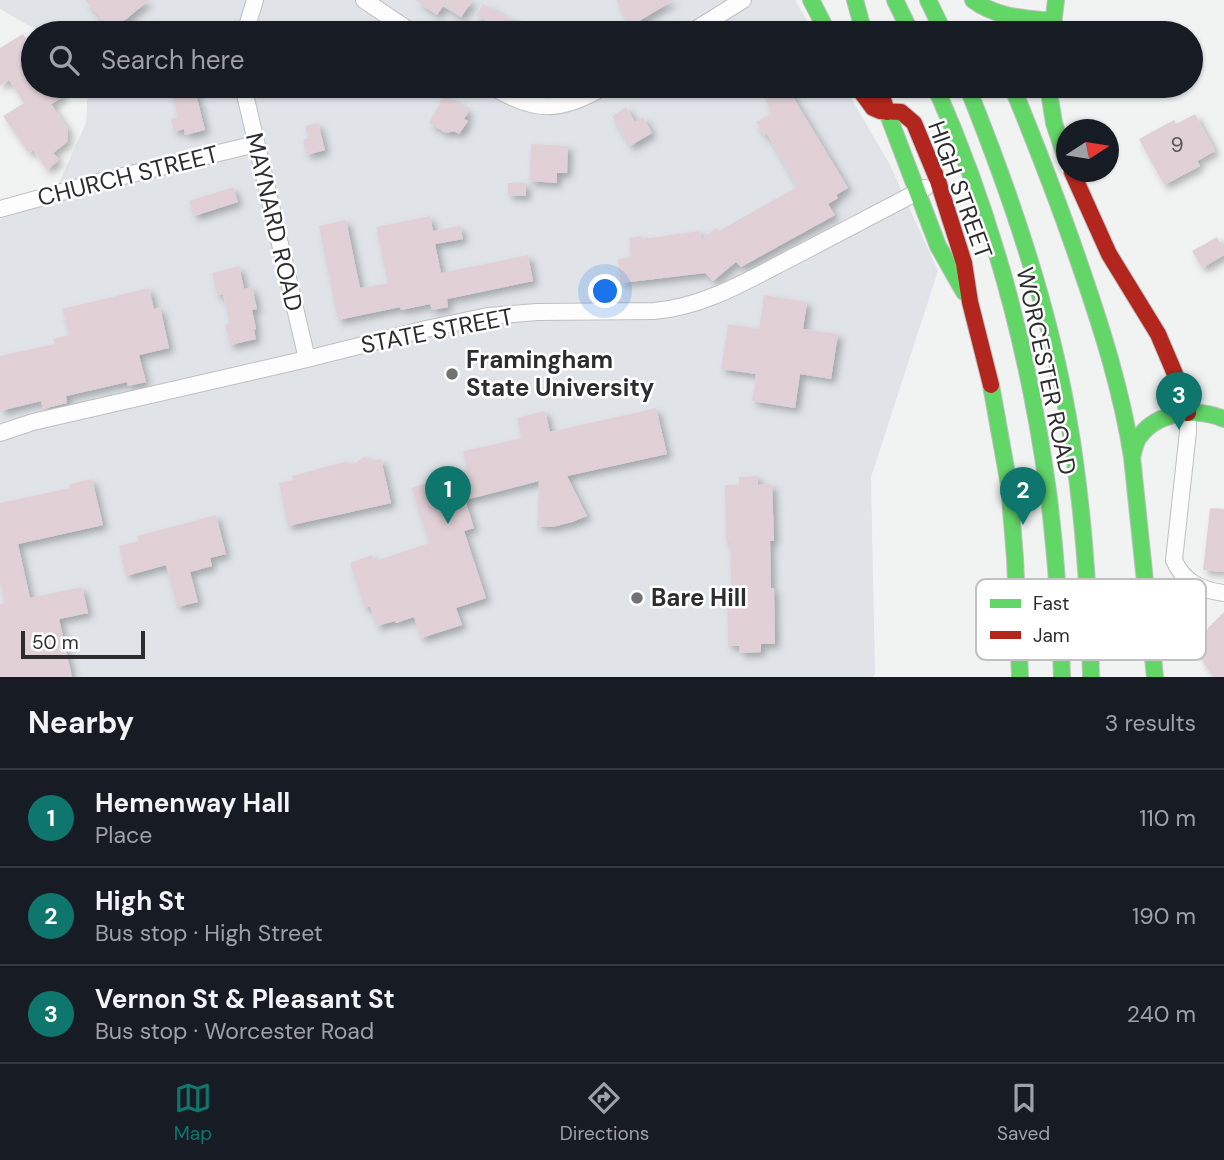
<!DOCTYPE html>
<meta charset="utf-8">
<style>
:root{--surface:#171b24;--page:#242831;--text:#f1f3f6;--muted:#9ea1a6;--line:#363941;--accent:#0f766e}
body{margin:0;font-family:"DM Sans",sans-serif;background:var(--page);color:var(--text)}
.compass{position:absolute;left:1056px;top:119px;width:63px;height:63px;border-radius:50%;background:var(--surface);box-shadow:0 2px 5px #0004;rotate:78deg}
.scale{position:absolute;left:21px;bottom:18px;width:124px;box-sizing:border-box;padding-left:7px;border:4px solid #2d2d2e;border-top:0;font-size:19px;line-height:24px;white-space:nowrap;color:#2d2d2e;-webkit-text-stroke:5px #fff;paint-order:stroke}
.you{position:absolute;left:606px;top:292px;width:24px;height:24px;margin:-18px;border:5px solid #fff;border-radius:50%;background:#1a73e8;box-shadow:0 0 0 10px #1a73e833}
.badge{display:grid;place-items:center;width:46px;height:46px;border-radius:50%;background:var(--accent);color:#fff;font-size:23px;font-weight:700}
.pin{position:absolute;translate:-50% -58px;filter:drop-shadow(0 2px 4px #0008)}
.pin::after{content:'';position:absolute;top:37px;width:24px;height:21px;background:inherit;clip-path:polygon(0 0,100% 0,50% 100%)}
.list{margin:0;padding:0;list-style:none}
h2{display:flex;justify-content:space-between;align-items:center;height:91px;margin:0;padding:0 28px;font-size:30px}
h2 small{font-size:23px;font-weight:400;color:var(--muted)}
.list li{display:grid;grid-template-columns:46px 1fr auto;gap:21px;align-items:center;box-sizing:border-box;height:98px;padding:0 28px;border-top:2px solid var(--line)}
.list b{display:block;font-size:26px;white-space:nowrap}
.list p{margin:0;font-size:23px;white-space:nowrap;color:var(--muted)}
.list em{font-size:23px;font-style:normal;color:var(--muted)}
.icon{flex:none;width:38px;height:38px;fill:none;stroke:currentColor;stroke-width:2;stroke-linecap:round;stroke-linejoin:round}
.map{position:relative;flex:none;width:1224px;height:677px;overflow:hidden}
.search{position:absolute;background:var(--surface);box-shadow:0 2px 5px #0004;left:21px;right:21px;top:21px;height:77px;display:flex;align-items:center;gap:18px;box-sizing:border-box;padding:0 24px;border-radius:38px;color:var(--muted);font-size:26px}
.sheet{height:385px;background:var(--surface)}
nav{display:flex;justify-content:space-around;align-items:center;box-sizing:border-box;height:98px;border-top:2px solid var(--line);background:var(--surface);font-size:19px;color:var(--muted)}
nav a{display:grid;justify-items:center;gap:4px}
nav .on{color:var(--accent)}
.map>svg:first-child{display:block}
.built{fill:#e0e4e8}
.building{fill:#e1d1d7;filter:url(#shadow)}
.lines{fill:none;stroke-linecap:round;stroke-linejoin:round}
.street-casing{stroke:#bebfc0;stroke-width:18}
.fast-casing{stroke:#bebfc0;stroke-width:18}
.jam-casing{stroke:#bebfc0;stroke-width:18}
.street{stroke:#fdfdfd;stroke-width:16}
.fast{stroke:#63d668;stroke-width:16}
.jam{stroke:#b3261e;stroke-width:16}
.poi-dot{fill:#727273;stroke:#fff;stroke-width:2.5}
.labels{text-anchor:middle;stroke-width:5;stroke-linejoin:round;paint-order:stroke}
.number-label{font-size:21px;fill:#5a5658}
.street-label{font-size:24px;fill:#2d2d2e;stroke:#fff}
.poi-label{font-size:24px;font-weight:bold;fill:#2d2d2e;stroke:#fff;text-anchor:start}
.key{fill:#fff;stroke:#c0c0c0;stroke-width:2}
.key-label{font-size:19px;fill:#2d2d2e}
</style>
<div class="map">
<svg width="1224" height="677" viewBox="0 0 1224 677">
<defs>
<filter id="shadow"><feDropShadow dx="4.5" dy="4.5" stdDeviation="3.5" flood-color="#0004"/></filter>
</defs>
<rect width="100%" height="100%" fill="#f1f2f2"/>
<path class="built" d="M0 0H795L814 33H42L0 9Z
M88 86H844L889 163 938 271 871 477 875 674 873 677H0V219L50 203 86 123Z"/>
<path class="building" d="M85 0H149L112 31Z
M415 0H473L461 17 443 6 437 15Z
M616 0H674L631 26Z
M483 4 533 33H482L488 22 476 16Z
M23 34 33 51V86H56L63 97 51 104 68 129 67 142 53 153 59 160 47 170 33 150 29 153 3 116 24 103 9 80 0 86V48Z
M170 86H194L205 130 185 135 184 129 174 132 171 119 178 117Z
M787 87 848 188 836 195 838 198 828 204 835 215 741 267 736 262 713 281 705 273 621 283 618 259 631 257 629 238 641 236 642 239 700 231 702 239 716 228 719 231 797 187 767 134 764 136 756 122 772 113 765 100Z
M444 95 469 111 464 119 468 121 459 134 454 131 446 133 429 123Z
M626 107 635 122 643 117 652 133 630 146 612 116Z
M1195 114 1215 151 1197 161 1200 166 1164 185 1139 139 1174 120 1176 124Z
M318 123 325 150 307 155 303 140 308 138 305 126Z
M531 144 568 146 567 173H557V183L529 181Z
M508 183H526V196L508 195Z
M233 187 238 202 194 216 189 201Z
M430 216 433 231 460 226 463 239 435 244 441 273 528 255 533 281 447 299 448 307 432 310 430 304 401 310 400 307 338 320 319 226 346 220 360 288 388 283 376 227Z
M1217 237 1224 249V255L1202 268 1192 251Z
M239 266 244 289 252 287 257 309 252 310 256 329 254 330 256 339 230 345 225 325 230 323 223 294 217 295 212 273Z
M149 288 154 309 160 307 169 348 139 355 146 382 128 386 127 382 66 396 67 403 43 409 41 401 0 411V356L55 344 53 339 69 335 62 309Z
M764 295 807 302 803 329 838 334 831 379 800 374 795 408 752 401 756 374 721 369 728 324 759 329Z
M656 408 667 454 567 476 587 516 572 522 552 527 537 526 539 481 465 500 474 528 464 531 486 598 456 608 462 625 421 638 414 617 396 623 395 621 377 626 370 606 365 608 350 563 372 555 374 561 430 543 411 488 467 469 463 451 522 438 517 418 545 411 550 432Z
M365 456 370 461 381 459 391 503 288 526 279 483 293 480 292 476 348 461 350 467Z
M758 476V485L772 484 774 541H770L771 588H774L775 644H761V652L740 653 739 646H728L727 589H731L730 541H726L725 485H739V477Z
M92 479 103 525 18 544 30 598 82 587 88 613 59 619 72 677H0V604L5 603 0 583V503L70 488V484Z
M1210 508 1224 509V572L1203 570Z
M216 515 226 554 210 558 212 566 190 572 198 602 177 607 166 565 126 576 119 546 138 541 137 536Z
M1224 612V677H1214L1204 664 1201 657V644L1208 628Z"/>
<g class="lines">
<defs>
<path id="street" d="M364 0 413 33
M245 33 255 0
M690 33 743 0
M243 86 307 359
M491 86C535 113 561 113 605 86
M0 209 94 183 256 144
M1188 413V432L1174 560C1183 582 1201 590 1224 593
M0 433 33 422 307 359 426 329 488 316 537 312 654 311C706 307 753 277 799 254 841 232 883 210 925 188"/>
<path id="fast" d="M811 0 828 33
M855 0 864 33
M895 0 911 33
M928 0 944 33
M973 0C997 18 1025 18 1054 21
M1052 33 1056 0
M935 86C992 215 1029 351 1048 491 1056 553 1060 615 1062 677
M967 86C1010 193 1048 303 1068 417 1083 503 1089 590 1091 677
M1012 86C1037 147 1061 209 1082 271 1103 332 1122 393 1132 457
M1048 86 1054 123 1066 159
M887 112 938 246 964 292
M991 385 1009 485 1015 558 1020 677
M1155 677 1132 457C1134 450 1135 442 1140 436 1158 411 1198 408 1224 419"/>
<path id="jam" d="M857 86 873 108 880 111 901 112 914 123 938 181 964 263 970 302 991 385
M879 86 887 112
M1072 172 1109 254 1158 334 1175 374 1188 413"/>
</defs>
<use href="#street" class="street-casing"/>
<use href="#fast" class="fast-casing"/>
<use href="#jam" class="jam-casing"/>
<use href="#street" class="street"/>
<use href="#fast" class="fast"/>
<use href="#jam" class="jam"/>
</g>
<g class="poi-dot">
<circle cx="452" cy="374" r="7"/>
<circle cx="637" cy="598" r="7"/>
</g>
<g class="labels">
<g class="number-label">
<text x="1177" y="152">9</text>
</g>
<g class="street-label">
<text transform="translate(128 176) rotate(-14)" y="8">CHURCH STREET</text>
<text transform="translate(960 190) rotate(70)" y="8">HIGH STREET</text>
<text transform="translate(274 222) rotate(77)" y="8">MAYNARD ROAD</text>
<text transform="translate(437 331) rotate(-11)" y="8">STATE STREET</text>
<text transform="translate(1046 371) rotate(78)" y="8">WORCESTER ROAD</text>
</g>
<g class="poi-label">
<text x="466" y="368">Framingham<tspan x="466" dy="28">State University</tspan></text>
<text x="651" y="606">Bare Hill</text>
</g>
</g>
<rect x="976" y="579" width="230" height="81" rx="10" class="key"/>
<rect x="990" y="599" width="31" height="9" fill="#63d668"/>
<rect x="990" y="631" width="31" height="8" fill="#b3261e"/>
<g class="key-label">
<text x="1033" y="610">Fast</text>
<text x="1033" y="642">Jam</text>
</g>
</svg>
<svg class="compass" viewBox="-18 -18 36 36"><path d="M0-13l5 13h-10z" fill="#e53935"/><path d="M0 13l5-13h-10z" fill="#9ea1a6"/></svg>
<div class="scale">50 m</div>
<div class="you"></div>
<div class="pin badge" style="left:448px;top:524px">1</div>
<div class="pin badge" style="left:1023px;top:525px">2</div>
<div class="pin badge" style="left:1179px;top:430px">3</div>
<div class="search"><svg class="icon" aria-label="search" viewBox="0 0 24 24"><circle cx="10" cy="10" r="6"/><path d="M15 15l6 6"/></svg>Search here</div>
</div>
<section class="sheet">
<h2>Nearby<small>3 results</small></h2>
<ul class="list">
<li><span class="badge">1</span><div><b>Hemenway Hall</b><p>Place</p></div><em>110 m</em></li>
<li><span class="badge">2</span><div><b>High St</b><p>Bus stop · High Street</p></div><em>190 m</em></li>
<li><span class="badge">3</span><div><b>Vernon St &amp; Pleasant St</b><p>Bus stop · Worcester Road</p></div><em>240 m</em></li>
</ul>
</section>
<nav>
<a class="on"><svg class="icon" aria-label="map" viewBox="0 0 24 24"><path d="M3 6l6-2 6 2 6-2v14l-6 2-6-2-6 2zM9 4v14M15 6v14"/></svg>Map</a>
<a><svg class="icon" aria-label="directions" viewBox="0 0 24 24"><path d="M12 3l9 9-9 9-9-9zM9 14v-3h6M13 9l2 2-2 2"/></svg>Directions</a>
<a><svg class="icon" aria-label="saved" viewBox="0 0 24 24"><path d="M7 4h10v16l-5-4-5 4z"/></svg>Saved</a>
</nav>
